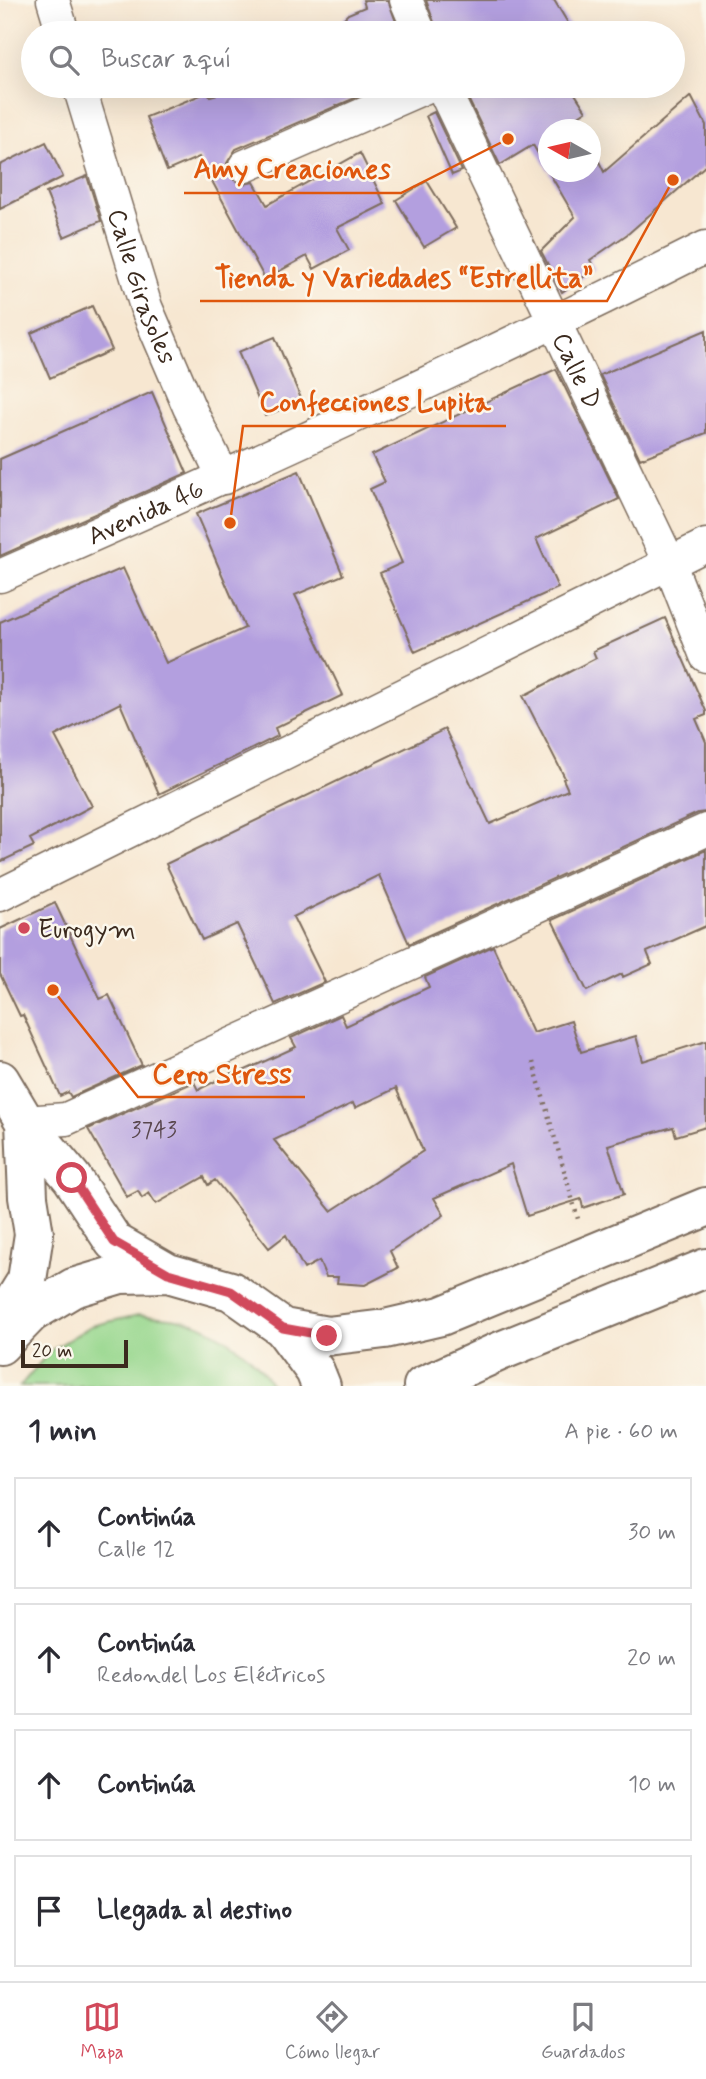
<!DOCTYPE html>
<html lang="es">
<meta charset="utf-8">
<style>
:root{--surface:#fff;--page:#f7f7f7;--text:#2b2b33;--muted:#7c7c81;--line:#e1e1e2;--accent:#d1495b}
body{margin:0;font-family:Mynerve,sans-serif;background:var(--page);color:var(--text)}
.compass{position:absolute;left:538px;top:119px;width:63px;height:63px;border-radius:50%;background:var(--surface);box-shadow:0 7px 28px #0002;rotate:278deg}
.scale{position:absolute;left:21px;bottom:18px;width:107px;box-sizing:border-box;padding-left:7px;border:4px solid #3b2a1e;border-top:0;font-size:19px;line-height:24px;white-space:nowrap;color:#3b2a1e;-webkit-text-stroke:5px #fbf7ec;paint-order:stroke}
.stop{position:absolute;width:21px;height:21px;margin:-16px;border:5px solid #d1495b;border-radius:50%;background:#fff}
.stop.end{background:#d1495b;border-color:#fff;box-shadow:0 2px 7px #0008}
.list{margin:0;padding:0;list-style:none}
h2{display:flex;justify-content:space-between;align-items:center;height:91px;margin:0;padding:0 28px;font-size:30px}
h2 small{font-size:23px;font-weight:400;color:var(--muted)}
.list li{display:grid;grid-template-columns:46px 1fr auto;gap:21px;align-items:center;box-sizing:border-box;height:112px;margin:0 14px 14px;padding:0 14px;border:2px solid var(--line);border-radius:0px}
.list b{display:block;font-size:26px;white-space:nowrap}
.list p{margin:0;font-size:23px;white-space:nowrap;color:var(--muted)}
.list em{font-size:23px;font-style:normal;color:var(--muted)}
.icon{flex:none;width:38px;height:38px;fill:none;stroke:currentColor;stroke-width:2;stroke-linecap:round;stroke-linejoin:round}
.map{position:relative;flex:none;width:706px;height:1386px;overflow:hidden}
.search{position:absolute;background:var(--surface);box-shadow:0 7px 28px #0002;left:21px;right:21px;top:21px;height:77px;display:flex;align-items:center;gap:18px;box-sizing:border-box;padding:0 24px;border-radius:38px;color:var(--muted);font-size:26px}
.sheet{height:595px;background:var(--surface)}
nav{display:flex;justify-content:space-around;align-items:center;box-sizing:border-box;height:98px;border-top:2px solid var(--line);background:var(--surface);font-size:19px;color:var(--muted)}
nav a{display:grid;justify-items:center;gap:4px}
nav .on{color:var(--accent)}
.map>svg:first-child{display:block}
.green{fill:#97d78d;stroke:#698056;stroke-width:2}
.building{fill:#b39fdf;fill-rule:evenodd}
.lines{fill:none;stroke-linecap:round;stroke-linejoin:round}
.street-casing{stroke:#7d6c5d;stroke-width:35}
.primary-casing{stroke:#7d6c5d;stroke-width:42}
.path{stroke:#7d6c5d;stroke-width:4.5;stroke-dasharray:2 5;stroke-linecap:butt}
.street{stroke:#fff;stroke-width:32}
.primary{stroke:#fff;stroke-width:38}
.route{stroke:#d1495b;stroke-width:9}
.poi-dot{fill:#d1495b;stroke:#fbf7ec;stroke-width:2.5}
.labels{text-anchor:middle;stroke-width:5;stroke-linejoin:round;paint-order:stroke}
.number-label{font-size:23px;fill:#59474e}
.street-label{font-size:26px;fill:#3b2a1e;stroke:#fbf7ec}
.poi-label{font-size:26px;fill:#3b2a1e;stroke:#fbf7ec;text-anchor:start}
.leader{fill:none;stroke:#df570d;stroke-width:2.5}
.callout-dot{fill:#df570d;stroke:#fbf7ec;stroke-width:2.5}
.callout-label{font-size:28px;text-anchor:middle;font-weight:bold;fill:#df570d;stroke:#fbf7ec;stroke-width:5;stroke-linejoin:round;paint-order:stroke}
</style>
<div class="map">
<svg width="706" height="1386" viewBox="0 0 706 1386">
<rect width="100%" height="100%" fill="#fbf7ec"/>
<filter id="ink" filterUnits="userSpaceOnUse"><feTurbulence type="fractalNoise" baseFrequency=".0143" numOctaves="2"/><feDisplacementMap in="SourceGraphic" scale="14" xChannelSelector="R" yChannelSelector="G"/><feConvolveMatrix kernelMatrix="1 2 1 2 8 2 1 2 1" color-interpolation-filters="sRGB"/></filter>
<filter id="wash" filterUnits="userSpaceOnUse"><feTurbulence type="fractalNoise" baseFrequency=".00686" numOctaves="4" result="noise"/><feDisplacementMap in="SourceGraphic" scale="28" xChannelSelector="R" yChannelSelector="G"/><feGaussianBlur stdDeviation="1.57" result="paint"/><feColorMatrix in="noise" values="0 0 0 0 0 0 0 0 0 0 0 0 0 0 0 0 0 1.4 0 .05"/><feComposite in="paint" operator="in"/></filter>
<g filter="url(#wash)">
<rect width="100%" height="100%" fill="#f7e7d1"/>
<path class="green" d="M138 1315C154 1317 172 1317 187 1321 217 1329 259 1358 272 1386H20L50 1351 91 1326Z"/>
<g id="blocks">
<path class="building" d="M363 0H388L400 33H331L330 32 348 14 365 7Z
M426 0H554L574 33H438Z
M248 86H383L236 149 227 163 228 173 234 180 244 184 254 182 267 205 360 153 385 204 337 228 349 250 314 269 307 256 265 279 199 157 167 171 146 117 208 92 210 96Z
M462 86H570L586 111 577 117 583 130H549V172H591V145L604 172 691 96 706 125V165L629 233 590 260 595 269 562 292 541 251 575 217 533 145 500 165Z
M434 112 462 171 452 175 426 116Z
M46 142 63 177 0 209V165Z
M87 176 101 221 64 237 46 193Z
M427 181 456 228 424 247 396 200Z
M92 306 112 350 50 378 31 333Z
M706 330V433L640 459 600 375Z
M275 337 302 401 265 416 238 352Z
M556 369 619 499 536 539 558 588 415 652 380 573 402 563 370 489 385 482 372 455Z
M152 392 187 473 0 556V459Z
M299 471 343 575 295 595 343 695 275 728 278 736 159 794 120 703 55 736 92 806 30 839 34 846 0 862V622L123 568 166 663 245 628 196 514Z
M665 618 706 711V715L696 719 706 742V812L698 813 409 944 379 875 293 917 325 982 275 1004 237 924 202 940 166 864 445 729 490 824 568 790 563 779 565 778 523 696 596 658 593 651Z
M706 850V926L647 952 652 964 623 977 622 974 587 991 552 920Z
M55 903 100 999 109 995 142 1065 71 1097 68 1092 60 1096 23 1015 20 1016 0 974V929Z
M493 946 533 1033 571 1021 581 1052 636 1036 643 1061 706 1041V1127L676 1136 673 1127 608 1145 624 1194 583 1208 581 1199 527 1216 511 1164 434 1198 444 1215 390 1251 398 1268 365 1285 337 1283 338 1277H326L319 1261 304 1269 286 1235 269 1248 215 1180 208 1185 204 1177 156 1204 149 1193 142 1198 138 1191 127 1197 88 1129 194 1082 198 1090 238 1070 239 1073 296 1047 291 1038 341 1015 346 1026 429 987 425 977ZM396 1088 423 1151 331 1211 274 1140 353 1103 355 1108Z"/>
</g>
</g>
<g filter="url(#ink)">
<use href="#blocks" fill-opacity="0" stroke="#7d6c5d" stroke-width="2"/>
<g class="lines">
<defs>
<g id="street">
<path d="M53 0 63 33"/>
<path d="M406 0 420 33"/>
<path id="s1" d="M79 86 146 307 189 407 224 478"/>
<path id="s2" d="M442 86 669 562 706 656"/>
<path d="M245 166 428 86"/>
<path id="s3" d="M0 576C238 472 474 364 706 247"/>
<path d="M0 895 706 545"/>
<path d="M25 1122 66 1119 706 830"/>
</g>
<path id="primary" d="M0 1080 25 1122 72 1178 114 1242 166 1272
M283 1328 327 1336 385 1329 441 1316 706 1207
M1 1333 6 1314 27 1280 34 1234 28 1197 25 1122
M0 1345 31 1313 73 1288 120 1274 168 1273 231 1291 283 1328 315 1371 321 1386
M423 1386 498 1352 706 1268"/>
</defs>
<use href="#street" class="street-casing"/>
<use href="#primary" class="primary-casing"/>
<path class="path" d="M533 1062 578 1219"/>
<use href="#street" class="street"/>
<use href="#primary" class="primary"/>
</g>
</g>
<g class="lines" filter="url(#ink)">
<path class="route" d="M72 1178 114 1242 168 1273 231 1291 283 1328 327 1336"/>
</g>
<circle class="poi-dot" cx="24" cy="928" r="7"/>
<g class="labels">
<g class="number-label">
<text x="154" y="1137">3743</text>
</g>
<g class="street-label">
<text dy="9" stroke="none"><textPath href="#s1" startOffset="210">Calle Girasoles</textPath></text>
<text dy="9" stroke="none"><textPath href="#s2" startOffset="315">Calle D</textPath></text>
<text dy="9" stroke="none"><textPath href="#s3" startOffset="159">Avenida 46</textPath></text>
</g>
<g class="poi-label">
<text x="38" y="937">Eurogym</text>
</g>
</g>
<path class="leader" d="M508 139L401 193H184M673 180L607 301H200M230 523L243 426H506M53 990L138 1097H305"/>
<g class="callout-dot">
<circle cx="508" cy="139" r="7"/>
<circle cx="673" cy="180" r="7"/>
<circle cx="230" cy="523" r="7"/>
<circle cx="53" cy="990" r="7"/>
</g>
<g class="callout-label">
<text x="292" y="178">Amy Creaciones</text>
<text x="404" y="287">Tienda y Variedades “Estrellita”</text>
<text x="375" y="411">Confecciones Lupita</text>
<text x="222" y="1083">Cero Stress</text>
</g>
</svg>
<svg class="compass" viewBox="-18 -18 36 36"><path d="M0-13l5 13h-10z" fill="#e53935"/><path d="M0 13l5-13h-10z" fill="#7c7c81"/></svg>
<div class="scale">20 m</div>
<div class="stop" style="left:72px;top:1178px"></div>
<div class="stop end" style="left:327px;top:1336px"></div>
<div class="search"><svg class="icon" aria-label="search" viewBox="0 0 24 24"><circle cx="10" cy="10" r="6"/><path d="M15 15l6 6"/></svg>Buscar aquí</div>
</div>
<section class="sheet">
<h2>1 min<small>A pie · 60 m</small></h2>
<ul class="list">
<li><svg class="icon" aria-label="ahead" viewBox="0 0 24 24"><path d="M12 20V5M6 11l6-6 6 6"/></svg><div><b>Continúa</b><p>Calle 12</p></div><em>30 m</em></li>
<li><svg class="icon" aria-label="ahead" viewBox="0 0 24 24"><path d="M12 20V5M6 11l6-6 6 6"/></svg><div><b>Continúa</b><p>Redondel Los Eléctricos</p></div><em>20 m</em></li>
<li><svg class="icon" aria-label="ahead" viewBox="0 0 24 24"><path d="M12 20V5M6 11l6-6 6 6"/></svg><div><b>Continúa</b></div><em>10 m</em></li>
<li><svg class="icon" aria-label="arrive" viewBox="0 0 24 24"><path d="M6 21V4h12l-3 4 3 4H6"/></svg><div><b>Llegada al destino</b></div></li>
</ul>
</section>
<nav>
<a class="on"><svg class="icon" aria-label="map" viewBox="0 0 24 24"><path d="M3 6l6-2 6 2 6-2v14l-6 2-6-2-6 2zM9 4v14M15 6v14"/></svg>Mapa</a>
<a><svg class="icon" aria-label="directions" viewBox="0 0 24 24"><path d="M12 3l9 9-9 9-9-9zM9 14v-3h6M13 9l2 2-2 2"/></svg>Cómo llegar</a>
<a><svg class="icon" aria-label="saved" viewBox="0 0 24 24"><path d="M7 4h10v16l-5-4-5 4z"/></svg>Guardados</a>
</nav>
